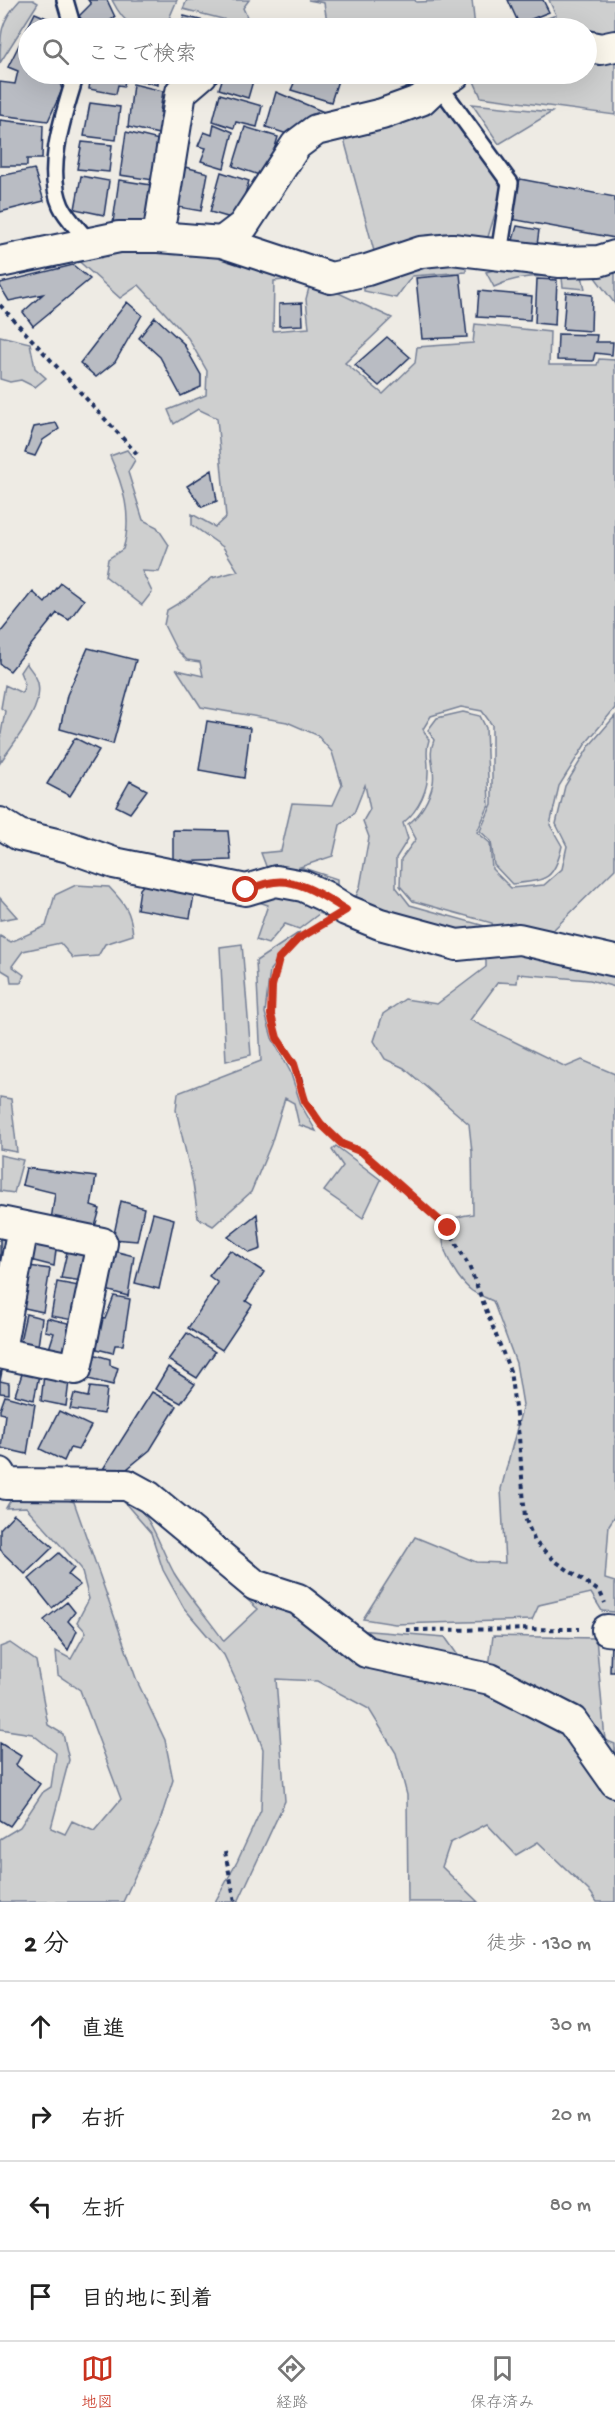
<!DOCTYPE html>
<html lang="ja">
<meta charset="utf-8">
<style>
:root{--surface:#fff;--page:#f6f6f6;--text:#222;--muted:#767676;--line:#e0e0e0;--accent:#c8321e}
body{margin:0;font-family:"Gochi Hand","Klee One",sans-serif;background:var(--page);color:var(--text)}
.stop{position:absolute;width:18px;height:18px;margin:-14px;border:4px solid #c8321e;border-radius:50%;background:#fff}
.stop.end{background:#c8321e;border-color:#fff;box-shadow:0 2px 6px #0008}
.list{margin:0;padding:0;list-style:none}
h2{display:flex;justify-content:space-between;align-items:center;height:78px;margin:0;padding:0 24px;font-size:26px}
h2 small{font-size:20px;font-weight:400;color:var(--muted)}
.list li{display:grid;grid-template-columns:39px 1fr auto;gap:18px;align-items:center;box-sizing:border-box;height:90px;padding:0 24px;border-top:2px solid var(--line)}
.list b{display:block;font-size:22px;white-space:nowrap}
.list em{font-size:20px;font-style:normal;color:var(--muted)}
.icon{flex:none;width:33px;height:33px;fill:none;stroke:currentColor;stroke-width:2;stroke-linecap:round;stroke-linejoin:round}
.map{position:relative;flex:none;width:615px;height:1902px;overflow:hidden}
.search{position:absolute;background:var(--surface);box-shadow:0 6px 24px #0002;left:18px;right:18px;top:18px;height:66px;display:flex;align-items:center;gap:15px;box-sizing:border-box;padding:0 21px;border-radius:33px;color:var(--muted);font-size:22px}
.sheet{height:438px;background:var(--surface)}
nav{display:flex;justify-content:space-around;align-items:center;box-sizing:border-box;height:84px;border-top:2px solid var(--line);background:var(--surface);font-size:16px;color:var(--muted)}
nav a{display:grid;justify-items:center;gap:3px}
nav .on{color:var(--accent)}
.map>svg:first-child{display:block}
.green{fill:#cecfcf;stroke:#747f96;stroke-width:1.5}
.building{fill:#b9bcc3;stroke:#1b2f5e;stroke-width:1.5}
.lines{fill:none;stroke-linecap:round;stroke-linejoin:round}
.lane-casing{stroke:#1b2f5e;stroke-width:20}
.street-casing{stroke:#1b2f5e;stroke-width:34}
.path{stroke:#1b2f5e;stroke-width:4;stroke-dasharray:4.5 4.5;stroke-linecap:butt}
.lane{stroke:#fbf7ec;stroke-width:15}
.street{stroke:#fbf7ec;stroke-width:30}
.route{stroke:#c8321e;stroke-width:8}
</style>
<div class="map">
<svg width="615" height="1902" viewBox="0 0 615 1902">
<rect width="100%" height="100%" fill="#eeebe4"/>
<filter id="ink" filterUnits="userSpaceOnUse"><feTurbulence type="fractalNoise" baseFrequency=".0167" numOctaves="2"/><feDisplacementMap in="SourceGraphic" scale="12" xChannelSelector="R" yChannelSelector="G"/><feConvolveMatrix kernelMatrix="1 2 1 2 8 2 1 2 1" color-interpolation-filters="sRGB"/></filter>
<g filter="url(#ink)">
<path class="green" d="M20 0H33L38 3 0 63C0 34 0 21 20 0Z
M112 0H177L165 28C135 29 126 28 112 0Z
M187 0H249L243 8 248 19 242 24 183 9Z
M308 0H415L416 2 472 0 475 28H328L324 3Z
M549 0H615V38H587L586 28H520L556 15Z
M587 57H615V115L481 97 473 79 479 74H586Z
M387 74H422L418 77 387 82Z
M440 102 504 185 487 240 375 255 344 139Z
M472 104 552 112 499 144Z
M110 249H223L297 279 274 281 273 331 309 328 306 299 311 280 392 318 345 363 383 394 415 363 417 347 473 343 475 324 550 332 549 365H597L599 359 615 360V708L586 743 559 786 550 825 562 846C554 881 546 880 512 884L494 865 491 841 480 831 492 804V725L482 711 461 707 431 716 423 729 429 740C425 751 428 757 428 768 429 789 419 810 403 823L408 839 396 858V887L410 905 485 926 487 935 455 937 352 906 360 887 369 837 363 821 370 809 365 785 354 813 340 825 333 856 300 867 337 879V897L269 874 261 853 281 851 292 803 333 805 342 785 332 752 317 735 287 722 201 707 177 670 203 676 200 662 187 660 176 649 164 625 167 610 184 600 212 578 238 571 223 547 192 525V514L215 527 226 517 217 418 198 409 174 424 168 410 206 395 207 371 188 338 139 285 120 298 73 256Z
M466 261V272L412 276 396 298 364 291V282L416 263Z
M522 263 582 276 585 289 563 287 562 278C537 275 517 276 494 287L486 272Z
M615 266V304L591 272Z
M0 336 30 343 35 368 46 378 35 387 21 380 10 382 0 379Z
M127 450 135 460 128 472 143 520 157 527 169 545 159 572 142 571 152 592 142 605 105 576 108 559 123 549C133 517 123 485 110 456Z
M26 663C30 669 37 676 38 683 44 708 13 743 0 763V739L5 711 1 708 5 685 22 693 25 684 20 672Z
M463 712 480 716 486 728 489 805 477 832 490 843 492 869 511 888 544 885 562 869 567 846 556 824 565 786 590 745 615 716V869L544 939 494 934 492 923 413 901 400 886 401 859 416 839 408 824C420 816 430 798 433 783 436 767 427 757 434 740L428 730 437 718Z
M76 885 109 887C125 904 131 911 133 935L105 944 98 956 73 958 60 943 23 951 12 966 24 975 21 983H11L10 975 0 969V936L11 942 46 926 55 895Z
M285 887 328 907 299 929 285 924 268 944 256 940 268 905 256 901Z
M0 898 17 917 0 920Z
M300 932 270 970 265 1013 272 1038 290 1071 301 1105 316 1131 299 1125 294 1103 285 1098 271 1144 251 1192 213 1226 198 1218 193 1183 176 1110 178 1093 261 1061 256 961Z
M242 944 251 1055 226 1061 220 947Z
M519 947 615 969V987L590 980 518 974 517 983 498 982 470 1020 566 1067 582 1060 615 1074V1516L609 1525 605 1579 615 1582V1612L602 1611 591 1593 539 1605 532 1620 395 1624 363 1619 415 1537 476 1562 505 1563 501 1489 523 1405 516 1363 493 1301C487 1298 478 1295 472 1291 455 1278 427 1233 455 1218 460 1216 468 1215 473 1214L472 1152 469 1124 404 1068 385 1059 374 1041 383 1014 405 999 437 1004 486 967V954Z
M0 1097 11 1099 17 1152 0 1149Z
M336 1146 381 1180 363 1218 324 1191 343 1166 332 1150Z
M0 1155 23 1160 14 1193 0 1191Z
M44 1491 74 1502 137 1681 165 1740 173 1780 160 1821 123 1902H0V1839L20 1827 43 1792 51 1787 56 1753 32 1734 0 1729V1647L10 1643 36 1661 48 1725 63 1734 69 1760 51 1828 65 1834 72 1821 94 1831 121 1799 80 1690 58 1675 56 1651 71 1659 86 1632 77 1622 89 1599 81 1568 26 1507 6 1508 13 1496Z
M129 1498C155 1521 158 1544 174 1573 188 1596 208 1618 224 1641L258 1609 164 1527 357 1630 445 1637 464 1664 489 1667 493 1636 596 1638 605 1740 615 1744V1902H597L591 1893 538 1842 516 1855 487 1824 450 1843 442 1867 478 1902H408L407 1795 396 1753 369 1709 317 1681 276 1679 285 1801 238 1902H215L237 1862 261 1810 263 1749 246 1702 224 1655 184 1608 163 1570 151 1533 125 1503Z"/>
<path class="building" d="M88 0H107L115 17 99 28H88L79 16 91 4Z
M508 0H543L549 12 519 24Z
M35 13 54 21V28H28V74H58L62 90 48 121 0 115V82L15 84 18 71 8 67Z
M184 16 220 25 219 28H181Z
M91 74H126L124 86 118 85 116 94 89 89Z
M134 74H173L171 81 158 80V85L133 79Z
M224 74H255L248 98 219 89Z
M298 74H340L331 102 291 90Z
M133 84 163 91 160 112 167 113 163 135 128 127Z
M276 92 324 112 320 123 290 135 266 127Z
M220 94 262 106 257 127 236 122 234 128 213 121Z
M90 103 120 107 116 140 84 136Z
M0 120 43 125 42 159H27V166H0Z
M214 124 233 132 224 168 201 161 206 148 198 146 204 132 212 135Z
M245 127 278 137 270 164 259 175 233 166Z
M126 132 159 140 153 180 120 175Z
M82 142 112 145 109 172 77 169Z
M185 167 208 173 201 211 178 207Z
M34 169 44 201 0 212V176Z
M221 172 249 181 244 197 231 218 210 212Z
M81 176 109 181 104 215 75 209Z
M520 179 615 197V238L511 219Z
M119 180 151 185 145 226 113 222Z
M517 226 539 230 536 253 511 247Z
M73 265 90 279 33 326 23 312 43 294 9 301 0 286V283Z
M460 274 467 337 422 339 416 278Z
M537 279 557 280 555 325 535 323Z
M479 291 532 296 530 320 477 317Z
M566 292 592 295 591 331 563 329Z
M127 302 142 315 115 362 96 377 80 363Z
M302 303 303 325 279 326V304Z
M155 317 183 343 201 375V387L181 396 160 357 139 338Z
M558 334 597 335 596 342H613L612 355 595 353 593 361 557 360Z
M387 337 410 357 379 386 355 365Z
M56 423 59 429 43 440 35 456 25 453 34 427Z
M212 470 217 501 202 507 187 486Z
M61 583 84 600 69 620 57 613 10 671 0 664V633L33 592 45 603Z
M88 648 136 660 113 744 60 729 67 695Z
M207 721 250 728 244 778 199 770Z
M75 738 99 750 70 796 47 784Z
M130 781 147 790 130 813 116 806Z
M173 830 228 831 231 860 173 862Z
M146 882 189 888 187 894 194 895 190 918 137 909 140 889Z
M26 1168 96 1177 91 1206 100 1209 94 1230 51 1220 55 1193 22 1185Z
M121 1201 144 1208 137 1241 113 1239Z
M153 1213 174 1219 159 1289 135 1283Z
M257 1214 261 1249 250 1253 228 1237Z
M0 1234 8 1236 4 1262 0 1261Z
M35 1238 57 1242 54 1266 30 1260Z
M230 1250 264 1272 246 1301 252 1305 222 1350 188 1328 218 1283 209 1276Z
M114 1251 134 1256 128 1296 106 1290Z
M67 1252 87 1256 83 1281 61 1278Z
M29 1266 50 1269 43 1312 20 1307Z
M57 1282 79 1286 73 1320 51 1316Z
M114 1296 130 1299 123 1345H115L113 1353 93 1348 100 1318 105 1319Z
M26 1314 42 1318 38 1346 20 1341Z
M47 1318 72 1324 67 1356 48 1352 54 1333 45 1331Z
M187 1333 215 1352 197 1378 168 1360Z
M93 1354 110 1359V1365L118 1368 113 1385 88 1379Z
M168 1367 195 1384 181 1403 155 1389Z
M2 1371 0 1381 9 1383V1394L0 1393V1372Z
M23 1371 39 1375 34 1400 15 1395Z
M44 1375 69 1381 66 1406 41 1401Z
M90 1387 107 1389 104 1414 70 1409 74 1394 88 1397Z
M152 1392 177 1406 150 1450 117 1477 103 1469Z
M5 1396 35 1404 27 1454 1 1448 5 1414 0 1413V1410Z
M59 1411 91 1426 78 1450 70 1448 64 1461 40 1449Z
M14 1514 53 1547 25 1574 3 1553 0 1548V1529Z
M59 1553 74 1568 68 1575 80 1585 52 1608 29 1579Z
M67 1602 75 1612 68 1621 77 1631 68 1650 44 1620Z
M611 1640H615V1672H610Z
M0 1743 21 1756 16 1765 40 1784 10 1826 0 1820Z"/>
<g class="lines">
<defs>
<path id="lane" d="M65 0 73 28
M76 74C65 111 44 168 61 206 67 219 81 231 89 243
M438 84 510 183 499 254"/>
<path id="street" d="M586 46 601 49 615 46
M158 237 181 92 202 74
M222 242 243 226 296 145 316 130 382 114 421 100 438 84 455 74
M0 262 119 237H158L222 242 331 278 367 270 421 252 452 249 560 262 599 261 615 256
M0 823 19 835 69 847 114 863 246 890 276 881 303 886 324 896 346 910 380 924 457 945 519 939 615 961
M0 1222 102 1243 76 1369 0 1353
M0 1350 23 1227
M0 1473 6 1484 127 1485 149 1497 255 1585 298 1599 366 1652 490 1679 572 1721 615 1782
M607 1630 615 1631"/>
</defs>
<use href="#lane" class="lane-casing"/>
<use href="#street" class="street-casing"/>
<path class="path" d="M0 305 139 456
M320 926 298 939 279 959 272 986 271 1015 277 1038 293 1064 300 1078 305 1101 321 1124 342 1144 362 1153 448 1229 469 1266 510 1371 519 1437 525 1518 535 1542 555 1561 600 1592 605 1603
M406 1630 579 1629
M225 1852 235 1902"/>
<use href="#lane" class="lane"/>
<use href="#street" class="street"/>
</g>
</g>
<g class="lines" filter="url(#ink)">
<path class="route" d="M246 890C255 887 265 883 274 882 299 878 326 898 346 910L298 939 279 959 272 986 271 1015 277 1038 294 1064 305 1101 321 1124 342 1144 362 1152 448 1228"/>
</g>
</svg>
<div class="stop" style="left:246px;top:890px"></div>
<div class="stop end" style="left:448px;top:1228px"></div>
<div class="search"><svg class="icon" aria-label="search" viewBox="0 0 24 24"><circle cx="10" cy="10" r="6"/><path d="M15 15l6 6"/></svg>ここで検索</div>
</div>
<section class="sheet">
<h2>2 分<small>徒歩 · 130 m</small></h2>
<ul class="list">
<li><svg class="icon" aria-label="ahead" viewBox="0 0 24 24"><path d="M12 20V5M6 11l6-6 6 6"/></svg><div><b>直進</b></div><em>30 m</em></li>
<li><svg class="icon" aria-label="right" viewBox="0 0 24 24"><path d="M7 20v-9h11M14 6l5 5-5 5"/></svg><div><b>右折</b></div><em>20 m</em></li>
<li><svg class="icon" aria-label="left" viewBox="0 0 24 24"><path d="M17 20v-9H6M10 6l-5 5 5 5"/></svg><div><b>左折</b></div><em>80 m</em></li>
<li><svg class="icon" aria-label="arrive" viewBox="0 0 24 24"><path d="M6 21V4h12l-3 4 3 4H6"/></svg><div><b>目的地に到着</b></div></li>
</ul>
</section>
<nav>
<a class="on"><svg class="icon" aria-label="map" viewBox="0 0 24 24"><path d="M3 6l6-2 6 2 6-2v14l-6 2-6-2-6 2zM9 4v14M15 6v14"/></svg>地図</a>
<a><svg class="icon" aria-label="directions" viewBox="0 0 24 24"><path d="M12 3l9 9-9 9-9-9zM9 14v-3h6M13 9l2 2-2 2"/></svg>経路</a>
<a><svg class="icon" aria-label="saved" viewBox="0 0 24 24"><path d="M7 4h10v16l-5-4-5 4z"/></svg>保存済み</a>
</nav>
